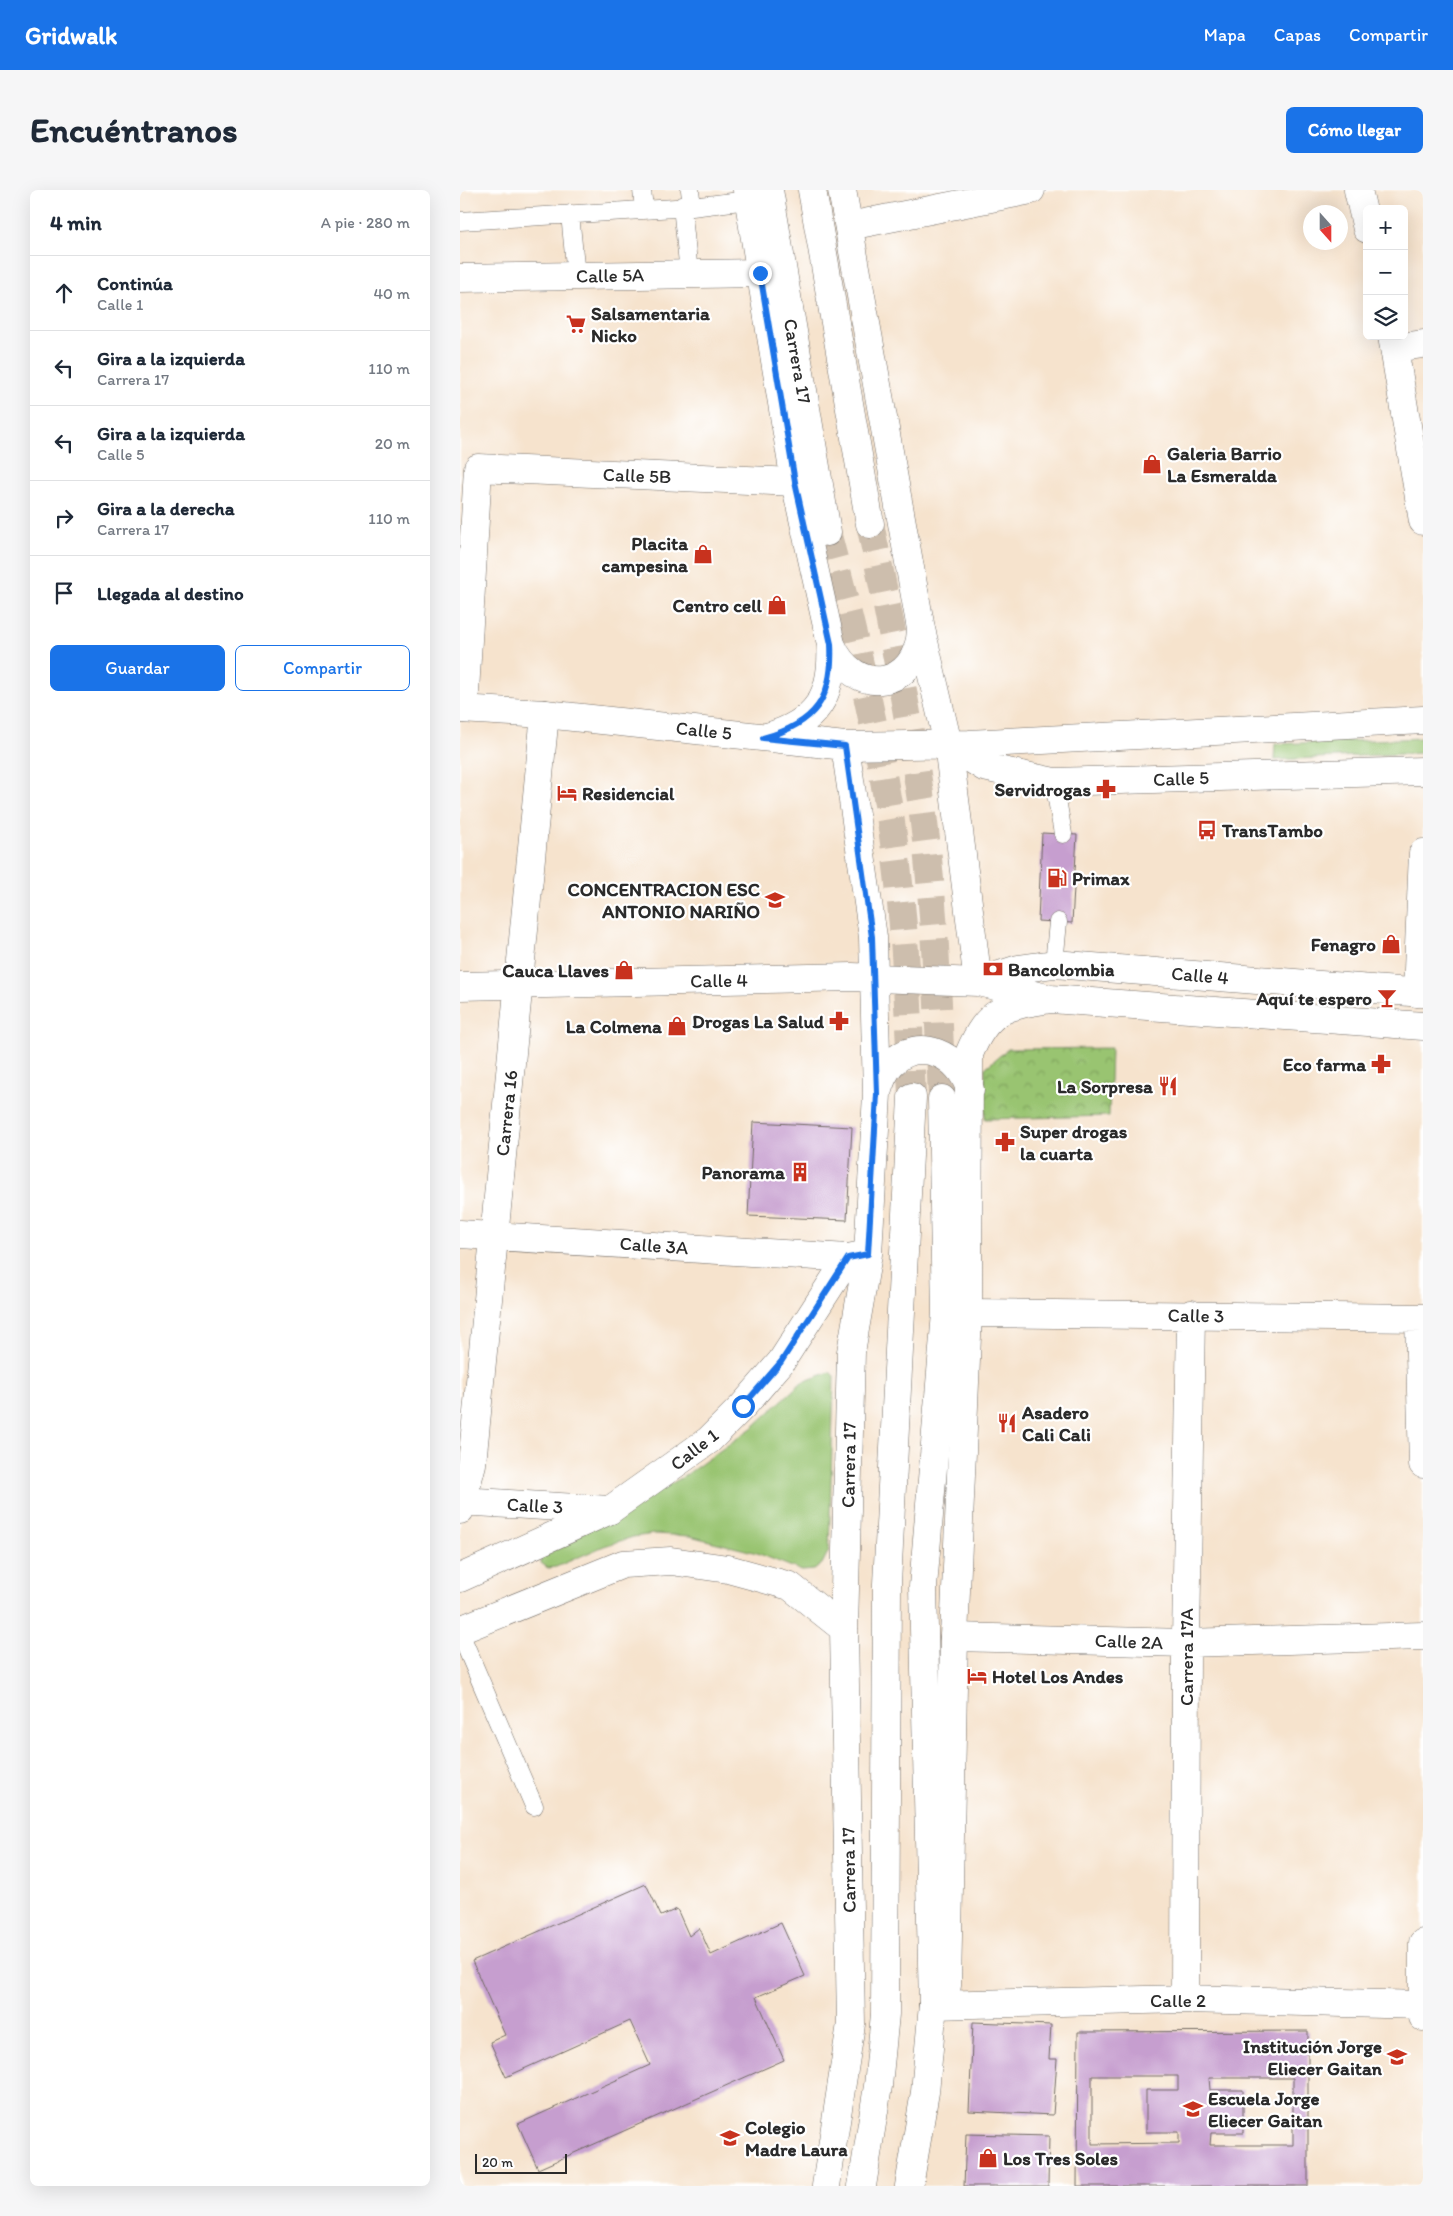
<!DOCTYPE html>
<html lang="es">
<meta charset="utf-8">
<style>
:root{--surface:#fff;--page:#f6f6f7;--text:#1f2937;--muted:#747a83;--line:#e0e1e3;--accent:#1a73e8}
body{margin:0;font-family:Itim,sans-serif;background:var(--page);color:var(--text)}
.controls{position:absolute;right:15px;top:15px;display:grid;overflow:hidden;border-radius:8px;box-shadow:0 5px 20px #0002}
.controls button{width:45px;height:45px;display:grid;place-items:center;padding:0;border:0;border-bottom:1px solid var(--line);background:var(--surface);color:var(--text);font:25px sans-serif}
.compass{position:absolute;left:843px;top:15px;width:45px;height:45px;border-radius:50%;background:var(--surface);box-shadow:0 5px 20px #0002;rotate:159deg}
.scale{position:absolute;left:15px;bottom:12px;width:92px;box-sizing:border-box;padding-left:5px;border:2px solid #2b2b2b;border-top:0;font-size:14px;line-height:18px;white-space:nowrap;color:#2b2b2b;-webkit-text-stroke:4px #fff;paint-order:stroke}
.stop{position:absolute;width:15px;height:15px;margin:-11px;border:4px solid #1a73e8;border-radius:50%;background:#fff}
.stop.end{background:#1a73e8;border-color:#fff;box-shadow:0 1px 5px #0008}
.list{margin:0;padding:0;list-style:none}
h2{display:flex;justify-content:space-between;align-items:center;height:65px;margin:0;padding:0 20px;font-size:21px}
h2 small{font-size:16px;font-weight:400;color:var(--muted)}
.list li{display:grid;grid-template-columns:32px 1fr auto;gap:15px;align-items:center;box-sizing:border-box;height:75px;padding:0 20px;border-top:1px solid var(--line)}
.list b{display:block;font-size:19px;white-space:nowrap}
.list p{margin:0;font-size:16px;white-space:nowrap;color:var(--muted)}
.list em{font-size:16px;font-style:normal;color:var(--muted)}
.actions{display:flex;gap:10px;padding:15px 20px}
.actions a{flex:1;padding:11px 0;border:1px solid var(--accent);border-radius:8px;text-align:center;font-size:18px;color:var(--accent)}
.actions .main{background:var(--accent);color:#fff}
.icon{flex:none;width:28px;height:28px;fill:none;stroke:currentColor;stroke-width:2;stroke-linecap:round;stroke-linejoin:round}
.map{position:relative;flex:none;width:963px;height:1996px;overflow:hidden;border-radius:8px}
header{display:flex;align-items:center;gap:30px;box-sizing:border-box;height:70px;padding:0 25px;background:var(--accent);color:#fff}
header strong{font-size:24px}
nav{display:flex;gap:28px;margin-inline-start:auto;font-size:18px}
.intro{display:flex;align-items:center;justify-content:space-between;box-sizing:border-box;height:120px;padding:0 30px}
h1{margin:0;font-size:35px}
.button{padding:12px 22px;border-radius:8px;background:var(--accent);color:#fff;font-size:18px;font-weight:700}
main{display:flex;gap:30px;padding:0 30px}
aside{flex:1;background:var(--surface);border-radius:8px;box-shadow:0 5px 20px #0002}
.map>svg:first-child{display:block}
.grass{fill:#99c471;stroke:#62784e}
.park{fill:url(#park-crowns);stroke:#62784e}
.building{fill:#c69ecf;fill-rule:evenodd}
.lines{fill:none;stroke-linecap:round;stroke-linejoin:round}
.primary-tunnel{stroke:#cdbead;stroke-width:28;stroke-dasharray:28 14;stroke-linecap:butt}
.lane-casing{stroke:#726b64;stroke-width:19}
.street-casing{stroke:#726b64;stroke-width:29}
.secondary-casing{stroke:#726b64;stroke-width:29}
.primary-casing{stroke:#726b64;stroke-width:29}
.lane{stroke:#fff;stroke-width:18}
.street{stroke:#fff;stroke-width:28}
.secondary{stroke:#fff;stroke-width:28}
.primary{stroke:#fff;stroke-width:28}
.route{stroke:#1a73e8;stroke-width:6}
.labels{text-anchor:middle;stroke-width:4.5;stroke-linejoin:round;paint-order:stroke}
.street-label{font-size:19px;fill:#2b2b2b;stroke:#fff}
.poi-label{font-size:19px;font-weight:bold;fill:#2b2b2b;stroke:#fff;text-anchor:end}
</style>
<header>
<strong>Gridwalk</strong>
<nav><a>Mapa</a><a>Capas</a><a>Compartir</a></nav>
</header>
<div class="intro"><h1>Encuéntranos</h1><a class="button">Cómo llegar</a></div>
<main>
<aside>
<h2>4 min<small>A pie · 280 m</small></h2>
<ul class="list">
<li><svg class="icon" aria-label="ahead" viewBox="0 0 24 24"><path d="M12 20V5M6 11l6-6 6 6"/></svg><div><b>Continúa</b><p>Calle 1</p></div><em>40 m</em></li>
<li><svg class="icon" aria-label="left" viewBox="0 0 24 24"><path d="M17 20v-9H6M10 6l-5 5 5 5"/></svg><div><b>Gira a la izquierda</b><p>Carrera 17</p></div><em>110 m</em></li>
<li><svg class="icon" aria-label="left" viewBox="0 0 24 24"><path d="M17 20v-9H6M10 6l-5 5 5 5"/></svg><div><b>Gira a la izquierda</b><p>Calle 5</p></div><em>20 m</em></li>
<li><svg class="icon" aria-label="right" viewBox="0 0 24 24"><path d="M7 20v-9h11M14 6l5 5-5 5"/></svg><div><b>Gira a la derecha</b><p>Carrera 17</p></div><em>110 m</em></li>
<li><svg class="icon" aria-label="arrive" viewBox="0 0 24 24"><path d="M6 21V4h12l-3 4 3 4H6"/></svg><div><b>Llegada al destino</b></div></li>
</ul>
<div class="actions"><a class="main">Guardar</a><a>Compartir</a></div>
</aside>
<div class="map">
<svg width="963" height="1996" viewBox="0 0 963 1996">
<defs>
<pattern id="park-crowns" width="20" height="18" patternUnits="userSpaceOnUse" patternTransform="scale(1.25)"><rect width="20" height="18" fill="#99c471"/><path d="M2 6a3 3 0 1 1 6 0M12 15a3 3 0 1 1 6 0" fill="none" stroke="#7d9f5d"/></pattern>
</defs>
<rect width="100%" height="100%" fill="#fff"/>
<filter id="ink" filterUnits="userSpaceOnUse"><feTurbulence type="fractalNoise" baseFrequency=".02" numOctaves="2"/><feDisplacementMap in="SourceGraphic" scale="10" xChannelSelector="R" yChannelSelector="G"/><feConvolveMatrix kernelMatrix="1 2 1 2 8 2 1 2 1" color-interpolation-filters="sRGB"/></filter>
<filter id="wash" filterUnits="userSpaceOnUse"><feTurbulence type="fractalNoise" baseFrequency=".0096" numOctaves="4" result="noise"/><feDisplacementMap in="SourceGraphic" scale="20" xChannelSelector="R" yChannelSelector="G"/><feGaussianBlur stdDeviation="1.12" result="paint"/><feColorMatrix in="noise" values="0 0 0 0 0 0 0 0 0 0 0 0 0 0 0 0 0 1.4 0 .05"/><feComposite in="paint" operator="in"/></filter>
<g filter="url(#wash)">
<rect width="100%" height="100%" fill="#f6e3cd"/>
<path class="grass" d="M963 548V563L814 570 815 554Z
M370 1182 374 1186 369 1360 362 1374 354 1380 342 1381 297 1363 230 1346 194 1344 173 1347 144 1356 96 1377 88 1378 81 1373V1366L223 1287 293 1237 342 1192Z"/>
<path class="park" d="M651 858 649 926 525 929V878L548 859Z"/>
<g id="blocks">
<path class="building" d="M582 643 617 645 612 733 578 731Z
M293 932 392 937 387 1030 288 1026Z
M186 1694 201 1726 217 1719 229 1746 239 1738 251 1765 321 1733 345 1786 296 1807 324 1870 78 1979 58 1934 190 1875 170 1831 46 1887 30 1852 45 1845 12 1771Z
M513 1832 591 1835 589 1869H597L593 1925 509 1921Z
M848 1841V1996H617L618 1842ZM632 1886H718V1900H686V1942H719V1953L632 1954ZM749 1888H833V1955H750L751 1943H783V1900H750Z
M506 1944 589 1946 588 1996H504Z"/>
</g>
</g>
<g filter="url(#ink)">
<use href="#blocks" fill-opacity="0" stroke="#726b64" stroke-width="1"/>
<g class="lines">
<path class="primary-tunnel" d="M410 334C430 428 448 522 462 617 475 714 478 812 482 909
M367 342C391 434 414 526 429 620 445 715 448 811 452 907"/>
<defs>
<path id="lane" d="M182 0 184 19
M230 0 232 17
M222 16 229 83
M110 24 116 86
M0 31 232 17 288 10
M594 592 603 644
M594 774 598 732
M0 1443 74 1616"/>
<path id="street" d="M898 0 907 39
M389 36 571 0
M0 88 300 83
M932 146 963 331
M935 158 963 154
M4 519 18 278 335 292
M957 803 963 663
M0 1044 388 1068
M508 1123 963 1128
M959 1128 963 1274
M0 1311 150 1320
M0 1320 12 1274 85 524
M494 1447 726 1453 963 1446
M963 1753V1827
M725 1809 726 1453 731 1124
M473 1815 725 1809 963 1815"/>
<path id="secondary" d="M287 0 335 292 371 454C374 505 357 533 307 547
M382 0 461 439 488 554 518 792
M371 454C394 509 458 499 461 440
M0 519 85 524 385 556 509 554 963 530
M488 554 524 577 594 592 963 581
M518 792 558 779 594 774 963 803
M0 796 392 787 518 792 591 809 963 836
M417 903C420 892 423 883 431 874 458 845 501 865 510 900
M0 1388 150 1320 249 1250 283 1216 321 1172 388 1068 408 1064
M0 1440 163 1374 211 1371 268 1379 330 1396 384 1439
M473 1815 487 1796 494 1447 508 1123 509 864C528 818 545 816 591 809
M366 1996 391 1834 384 1439 391 1162 408 1064 417 904 413 747 385 556"/>
<path id="primary" d="M309 0 367 342
M352 0 410 334
M402 1996 418 1896 425 1824 427 1394 452 907
M449 1996 465 1902 473 1815 463 1397 486 1123 482 909"/>
</defs>
<use href="#lane" class="lane-casing"/>
<use href="#street" class="street-casing"/>
<use href="#secondary" class="secondary-casing"/>
<use href="#primary" class="primary-casing"/>
<use href="#lane" class="lane"/>
<use href="#street" class="street"/>
<use href="#secondary" class="secondary"/>
<use href="#primary" class="primary"/>
</g>
</g>
<g class="lines" filter="url(#ink)">
<path class="route" d="M283 1216 321 1172 388 1068 408 1064 417 904 412 747 385 556 303 548C355 534 374 508 371 454L335 292 300 83"/>
</g>
<defs>
<symbol id="supermarket-bare" viewBox="-9 -9 18 18"><path d="M-6-5.5h2.5l.6 2H6L4.5 2H-2.5L-4.4-4H-6ZM-1.5 3.2a1.3 1.3 0 1 0 .1 0ZM3 3.2a1.3 1.3 0 1 0 .1 0Z" fill="#c8321e" stroke="#fff" stroke-width="2.5" paint-order="stroke"/></symbol>
<symbol id="shop-bare" viewBox="-9 -9 18 18"><path d="M-5-2.5h2.3a2.7 3.5 0 0 1 5.4 0H5L5.5 6h-11ZM-1.5-2.5h3a1.5 2.3 0 0 0-3 0Z" fill="#c8321e" stroke="#fff" stroke-width="2.5" paint-order="stroke"/></symbol>
<symbol id="pharmacy-bare" viewBox="-9 -9 18 18"><path d="M-2-6h4v4h4v4h-4v4h-4v-4h-4v-4h4Z" fill="#c8321e" stroke="#fff" stroke-width="2.5" paint-order="stroke"/></symbol>
<symbol id="hotel-bare" viewBox="-9 -9 18 18"><path d="M-6-4.5h1.5V1H6V5H4.5V3h-9V5H-6ZM-4 0a1.8 1.8 0 1 1 3.6 0ZM.5 0V-2.5h3Q6-2.5 6 0Z" fill="#c8321e" stroke="#fff" stroke-width="2.5" paint-order="stroke"/></symbol>
<symbol id="bus-bare" viewBox="-9 -9 18 18"><path d="M-5-6H5V4H4V6H2V4H-2V6H-4V4H-5ZM-3.5-4V0h7V-4ZM-3.5 1.2v1.5H-2V1.2ZM2 1.2v1.5H3.5V1.2Z" fill="#c8321e" stroke="#fff" stroke-width="2.5" paint-order="stroke"/></symbol>
<symbol id="fuel-bare" viewBox="-9 -9 18 18"><path d="M-5.5-6h7V0h2V4h1.3V-2.5L3-4.5l.8-.8L6-3V5H2.5V1h-1V6h-7ZM-4.2-4.7v3.2H.2V-4.7Z" fill="#c8321e" stroke="#fff" stroke-width="2.5" paint-order="stroke"/></symbol>
<symbol id="school-bare" viewBox="-9 -9 18 18"><path d="M0-5L7-2L0 1L-7-2ZM-4 1L0 2.5L4 1V4Q0 6-4 4Z" fill="#c8321e" stroke="#fff" stroke-width="2.5" paint-order="stroke"/></symbol>
<symbol id="bank-bare" viewBox="-9 -9 18 18"><path d="M-6-4H6V4H-6ZM0-2.3a2.3 2.3 0 1 0 0 4.6a2.3 2.3 0 1 0 0-4.6Z" fill="#c8321e" stroke="#fff" stroke-width="2.5" paint-order="stroke"/></symbol>
<symbol id="bar-bare" viewBox="-9 -9 18 18"><path d="M-6-5H6L.8 .8V4.5H3.5V6h-7V4.5H-.8V.8Z" fill="#c8321e" stroke="#fff" stroke-width="2.5" paint-order="stroke"/></symbol>
<symbol id="restaurant-bare" viewBox="-9 -9 18 18"><path d="M-5-6h1v4h1v-4h1v4h1v-4h1v5L-1.5 .5V6h-2V.5L-5-1ZM5-6V6H3V1.5H1.5Q1.5-4 5-6Z" fill="#c8321e" stroke="#fff" stroke-width="2.5" paint-order="stroke"/></symbol>
<symbol id="building-bare" viewBox="-9 -9 18 18"><path d="M-4-6H4V6H1V3H-1V6H-4ZM-2.5-4.3h1.7v1.8h-1.7ZM.8-4.3h1.7v1.8H.8ZM-2.5-1h1.7V.8h-1.7ZM.8-1h1.7V.8H.8Z" fill="#c8321e" stroke="#fff" stroke-width="2.5" paint-order="stroke"/></symbol>
</defs>
<g fill-rule="evenodd">
<use href="#supermarket-bare" x="102" y="120" width="28" height="28"/>
<use href="#shop-bare" x="678" y="260" width="28" height="28"/>
<use href="#shop-bare" x="229" y="350" width="28" height="28"/>
<use href="#shop-bare" x="303" y="401" width="28" height="28"/>
<use href="#pharmacy-bare" x="632" y="585" width="28" height="28"/>
<use href="#hotel-bare" x="93" y="589" width="28" height="28"/>
<use href="#bus-bare" x="733" y="626" width="28" height="28"/>
<use href="#fuel-bare" x="583" y="674" width="28" height="28"/>
<use href="#school-bare" x="301" y="696" width="28" height="28"/>
<use href="#shop-bare" x="917" y="740" width="28" height="28"/>
<use href="#bank-bare" x="519" y="765" width="28" height="28"/>
<use href="#shop-bare" x="150" y="766" width="28" height="28"/>
<use href="#bar-bare" x="913" y="794" width="28" height="28"/>
<use href="#pharmacy-bare" x="365" y="817" width="28" height="28"/>
<use href="#shop-bare" x="203" y="822" width="28" height="28"/>
<use href="#pharmacy-bare" x="907" y="860" width="28" height="28"/>
<use href="#restaurant-bare" x="694" y="882" width="28" height="28"/>
<use href="#pharmacy-bare" x="531" y="938" width="28" height="28"/>
<use href="#building-bare" x="326" y="968" width="28" height="28"/>
<use href="#restaurant-bare" x="533" y="1219" width="28" height="28"/>
<use href="#hotel-bare" x="503" y="1472" width="28" height="28"/>
<use href="#school-bare" x="923" y="1853" width="28" height="28"/>
<use href="#school-bare" x="719" y="1905" width="28" height="28"/>
<use href="#school-bare" x="256" y="1934" width="28" height="28"/>
<use href="#shop-bare" x="514" y="1954" width="28" height="28"/>
</g>
<g class="labels">
<g class="street-label">
<text transform="translate(150 85) rotate(-1)" y="7">Calle 5A</text>
<text transform="translate(338 171) rotate(80)" y="7">Carrera 17</text>
<text transform="translate(177 285) rotate(2)" y="7">Calle 5B</text>
<text transform="translate(244 540) rotate(6)" y="7">Calle 5</text>
<text transform="translate(721 588) rotate(-2)" y="7">Calle 5</text>
<text transform="translate(740 785) rotate(5)" y="7">Calle 4</text>
<text transform="translate(259 790) rotate(-1)" y="7">Calle 4</text>
<text transform="translate(46 923) rotate(-84)" y="7">Carrera 16</text>
<text transform="translate(194 1055) rotate(4)" y="7">Calle 3A</text>
<text transform="translate(736 1125) rotate(1)" y="7">Calle 3</text>
<text transform="translate(234 1259) rotate(-38)" y="7">Calle 1</text>
<text transform="translate(388 1275) rotate(-89)" y="7">Carrera 17</text>
<text transform="translate(75 1315) rotate(3)" y="7">Calle 3</text>
<text transform="translate(669 1451) rotate(2)" y="7">Calle 2A</text>
<text transform="translate(726 1467) rotate(-90)" y="7">Carrera 17A</text>
<text transform="translate(388 1680) rotate(-91)" y="7">Carrera 17</text>
<text x="718" y="1817">Calle 2</text>
</g>
<g class="poi-label">
<text x="131" y="130" text-anchor="start">Salsamentaria<tspan x="131" dy="22">Nicko</tspan></text>
<text x="707" y="270" text-anchor="start">Galeria Barrio<tspan x="707" dy="22">La Esmeralda</tspan></text>
<text x="228" y="360">Placita<tspan x="228" dy="22">campesina</tspan></text>
<text x="302" y="422">Centro cell</text>
<text x="631" y="606">Servidrogas</text>
<text x="122" y="610" text-anchor="start">Residencial</text>
<text x="762" y="647" text-anchor="start">TransTambo</text>
<text x="612" y="695" text-anchor="start">Primax</text>
<text x="300" y="706">CONCENTRACION ESC<tspan x="300" dy="22">ANTONIO NARIÑO</tspan></text>
<text x="916" y="761">Fenagro</text>
<text x="548" y="786" text-anchor="start">Bancolombia</text>
<text x="149" y="787">Cauca Llaves</text>
<text x="912" y="815">Aquí te espero</text>
<text x="364" y="838">Drogas La Salud</text>
<text x="202" y="843">La Colmena</text>
<text x="906" y="881">Eco farma</text>
<text x="693" y="903">La Sorpresa</text>
<text x="560" y="948" text-anchor="start">Super drogas<tspan x="560" dy="22">la cuarta</tspan></text>
<text x="325" y="989">Panorama</text>
<text x="562" y="1229" text-anchor="start">Asadero<tspan x="562" dy="22">Cali Cali</tspan></text>
<text x="532" y="1493" text-anchor="start">Hotel Los Andes</text>
<text x="922" y="1863">Institución Jorge<tspan x="922" dy="22">Eliecer Gaitan</tspan></text>
<text x="748" y="1915" text-anchor="start">Escuela Jorge<tspan x="748" dy="22">Eliecer Gaitan</tspan></text>
<text x="285" y="1944" text-anchor="start">Colegio<tspan x="285" dy="22">Madre Laura</tspan></text>
<text x="543" y="1975" text-anchor="start">Los Tres Soles</text>
</g>
</g>
</svg>
<div class="controls">
<button>+</button>
<button>−</button>
<button><svg class="icon" aria-label="layers" viewBox="0 0 24 24"><path d="M12 4l9 5-9 5-9-5zM3 14l9 5 9-5"/></svg></button>
</div>
<svg class="compass" viewBox="-18 -18 36 36"><path d="M0-13l5 13h-10z" fill="#e53935"/><path d="M0 13l5-13h-10z" fill="#747a83"/></svg>
<div class="scale">20 m</div>
<div class="stop" style="left:283px;top:1216px"></div>
<div class="stop end" style="left:300px;top:83px"></div>
</div>
</main>
